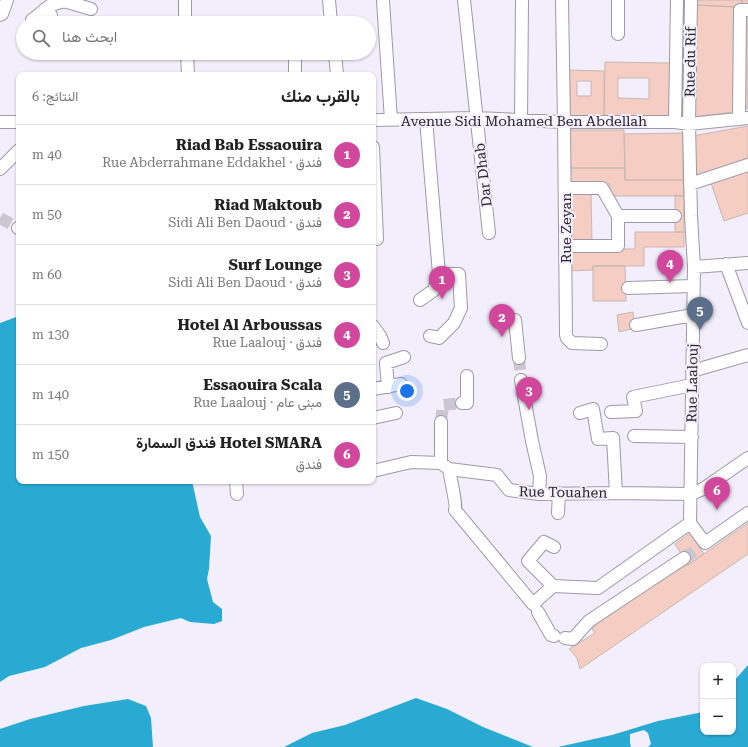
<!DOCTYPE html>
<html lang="ar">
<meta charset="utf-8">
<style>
:root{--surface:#fff;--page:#f2f2f2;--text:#222;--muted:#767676;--line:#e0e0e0;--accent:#188238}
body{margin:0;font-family:"Roboto Serif",Vazirmatn,serif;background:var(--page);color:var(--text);direction:rtl}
.controls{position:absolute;right:12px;bottom:12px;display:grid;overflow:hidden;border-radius:8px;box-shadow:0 1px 3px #0004}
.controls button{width:36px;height:36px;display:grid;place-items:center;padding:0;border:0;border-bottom:1px solid var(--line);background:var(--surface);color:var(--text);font:20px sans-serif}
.you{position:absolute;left:407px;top:391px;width:14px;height:14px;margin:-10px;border:3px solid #fff;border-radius:50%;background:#1a73e8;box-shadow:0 0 0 6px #1a73e833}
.badge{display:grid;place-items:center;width:26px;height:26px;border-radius:50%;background:var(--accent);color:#fff;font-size:13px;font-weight:700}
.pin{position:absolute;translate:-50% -33px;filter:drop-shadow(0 1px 2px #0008)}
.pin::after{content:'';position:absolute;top:21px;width:14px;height:12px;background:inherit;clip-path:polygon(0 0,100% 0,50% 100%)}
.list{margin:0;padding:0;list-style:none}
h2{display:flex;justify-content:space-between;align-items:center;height:52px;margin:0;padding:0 16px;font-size:17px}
h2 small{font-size:13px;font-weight:400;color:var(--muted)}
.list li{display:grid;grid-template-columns:26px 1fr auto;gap:12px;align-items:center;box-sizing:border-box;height:60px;padding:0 16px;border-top:1px solid var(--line)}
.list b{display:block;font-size:15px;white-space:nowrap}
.list p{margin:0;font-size:13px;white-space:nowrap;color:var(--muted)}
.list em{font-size:13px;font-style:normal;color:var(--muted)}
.icon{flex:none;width:22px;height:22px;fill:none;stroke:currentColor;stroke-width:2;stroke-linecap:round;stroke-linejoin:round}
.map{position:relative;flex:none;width:748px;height:747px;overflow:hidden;direction:ltr}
.search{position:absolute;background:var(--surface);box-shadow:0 1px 3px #0004;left:16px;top:16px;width:360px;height:44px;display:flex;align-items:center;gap:10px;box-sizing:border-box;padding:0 14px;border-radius:22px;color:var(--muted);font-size:15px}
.panel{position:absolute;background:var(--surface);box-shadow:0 1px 3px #0004;left:16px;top:72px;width:360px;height:412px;border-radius:8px;direction:rtl}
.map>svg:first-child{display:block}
.water{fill:#29aad3}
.building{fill:#f5cdc2;stroke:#c8b8b3;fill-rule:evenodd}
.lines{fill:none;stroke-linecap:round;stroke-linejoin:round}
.pedestrian-tunnel{stroke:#cac6d2;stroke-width:12;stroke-dasharray:12 6;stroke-linecap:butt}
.pedestrian-casing{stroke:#9d99a7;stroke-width:14}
.pedestrian{stroke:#fff;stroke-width:12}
.labels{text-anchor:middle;stroke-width:4;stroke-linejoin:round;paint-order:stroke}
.street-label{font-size:14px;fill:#28262b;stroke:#f2eefc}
</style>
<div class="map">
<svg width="748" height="747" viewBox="0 0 748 747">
<rect width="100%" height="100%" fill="#f2eefc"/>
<path class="water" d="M19 316V481H192L200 517 211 536 209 569 207 579 213 602 222 609V621L214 624 190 622 181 618 144 627 111 640 81 648 45 667 9 676 0 682V323Z
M748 665V747H648L651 744 648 733 644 730 630 734V743L631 747H558L612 735 658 721 703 712V732H733V682Z
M416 698 447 709 483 727 533 747H284L312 733 345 725Z
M128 699 146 706 151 718 153 747H0V729L30 719 84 706Z"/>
<path class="building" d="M694 0H742V7L694 5Z
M742 0H748V7H742Z
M694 5 734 7V112L693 117Z
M745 14H748V108L745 109Z
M605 62 670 63 669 119 604 118ZM618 78H649V99L618 98Z
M568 70 604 71V118L568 117ZM577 81H591V96H577Z
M748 126V160L693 180 692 136Z
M569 130H624L625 168H568Z
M683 133V180H625L624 134Z
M568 168H625V180H683L684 196H610V184H569Z
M748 170V213L724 221 711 183Z
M569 191 591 192 592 243H569Z
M675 195 684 196V232H675Z
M635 232H684V247H644V266H593V270L569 271V249H635Z
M593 266H625L626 301H593Z
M633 312 635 328 619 332 617 315Z
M748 523V554L580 669 577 658 569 649 595 633 592 629 598 623 677 570 688 565Z
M690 533 704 554 688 565 675 544Z"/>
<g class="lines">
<path class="pedestrian-tunnel" d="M0 218 18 228
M519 358 521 380
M441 422 443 405 462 403
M684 558 700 547"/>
<defs>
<path id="pedestrian" d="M185 0V23
M329 0 331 23
M464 0 489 233
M562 0 564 122 566 335 567 338 572 343 601 344
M618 0V34
M383 1 391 120
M45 9 51 15V23
M0 15 2 14 7 0
M32 20 51 5 64 1 91 9
M187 53 188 75
M335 53 337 75
M295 75V53
M739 119 740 10H748
M373 120 476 118 564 122H675L689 124 748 118
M521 120 522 0
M0 122H19
M675 122 677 0
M373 147 377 239
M0 169 19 150
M690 184 748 165
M565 188H602L618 216
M18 228H19
M566 246H618V216H675
M726 264 748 323
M694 267 748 263
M628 288 693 286
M420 300 434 290 439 274 426 119
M515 320 519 358
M636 325 693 315
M373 326 380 336 383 343
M430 336 439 338 454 323 461 308 459 274H439
M692 371 748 355
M521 380 532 441 540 476 539 494
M388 387 386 363 404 357
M373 389 401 384
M462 403H467V376
M611 412 636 411 633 397 692 385
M580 413 593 409 598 439 613 438 616 493
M373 418 396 413
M634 436 692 437
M441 463V422
M449 469C450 477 457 505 455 510L533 604 553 586 598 588 690 523
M373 471 411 462 441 463 449 469 497 475 509 490 539 494 616 493 691 494 703 489 748 458
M236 481 237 494
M558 513 559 493
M690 523 694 267 691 216 689 124 691 0
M690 523 705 543 748 513
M553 586 528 561 544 542 554 547
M538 612 551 635 554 636
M565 638 573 639 589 621 684 558"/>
</defs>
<use href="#pedestrian" class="pedestrian-casing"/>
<use href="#pedestrian" class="pedestrian"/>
</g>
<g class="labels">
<g class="street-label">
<text transform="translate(690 62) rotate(-89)" y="5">Rue du Rif</text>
<text x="524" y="126">Avenue Sidi Mohamed Ben Abdellah</text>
<text transform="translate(483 175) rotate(-97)" y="5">Dar Dhab</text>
<text transform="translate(566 228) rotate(-90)" y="5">Rue Zeyan</text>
<text transform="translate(692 383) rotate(-89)" y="5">Rue Laalouj</text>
<text transform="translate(563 492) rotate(1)" y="5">Rue Touahen</text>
</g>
</g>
</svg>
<div class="controls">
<button>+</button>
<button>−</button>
</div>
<div class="you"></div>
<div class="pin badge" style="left:442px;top:299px;background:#d1479c">1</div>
<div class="pin badge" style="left:502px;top:337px;background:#d1479c">2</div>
<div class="pin badge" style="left:529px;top:410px;background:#d1479c">3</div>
<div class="pin badge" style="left:670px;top:283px;background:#d1479c">4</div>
<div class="pin badge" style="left:700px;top:330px;background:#5c6f8a">5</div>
<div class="pin badge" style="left:717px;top:510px;background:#d1479c">6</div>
<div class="search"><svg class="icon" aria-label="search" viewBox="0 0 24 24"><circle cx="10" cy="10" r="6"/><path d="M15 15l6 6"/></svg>ابحث هنا</div>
<section class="panel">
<h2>بالقرب منك<small>النتائج: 6</small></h2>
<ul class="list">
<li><span class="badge" style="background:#d1479c">1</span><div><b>Riad Bab Essaouira</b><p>فندق · Rue Abderrahmane Eddakhel</p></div><em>40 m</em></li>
<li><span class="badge" style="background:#d1479c">2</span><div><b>Riad Maktoub</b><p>فندق · Sidi Ali Ben Daoud</p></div><em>50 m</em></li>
<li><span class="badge" style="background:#d1479c">3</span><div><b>Surf Lounge</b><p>فندق · Sidi Ali Ben Daoud</p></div><em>60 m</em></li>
<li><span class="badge" style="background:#d1479c">4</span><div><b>Hotel Al Arboussas</b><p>فندق · Rue Laalouj</p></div><em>130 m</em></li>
<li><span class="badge" style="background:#5c6f8a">5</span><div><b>Essaouira Scala</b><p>مبنى عام · Rue Laalouj</p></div><em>140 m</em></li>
<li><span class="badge" style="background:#d1479c">6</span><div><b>Hotel SMARA فندق السمارة</b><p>فندق</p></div><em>150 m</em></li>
</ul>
</section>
</div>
